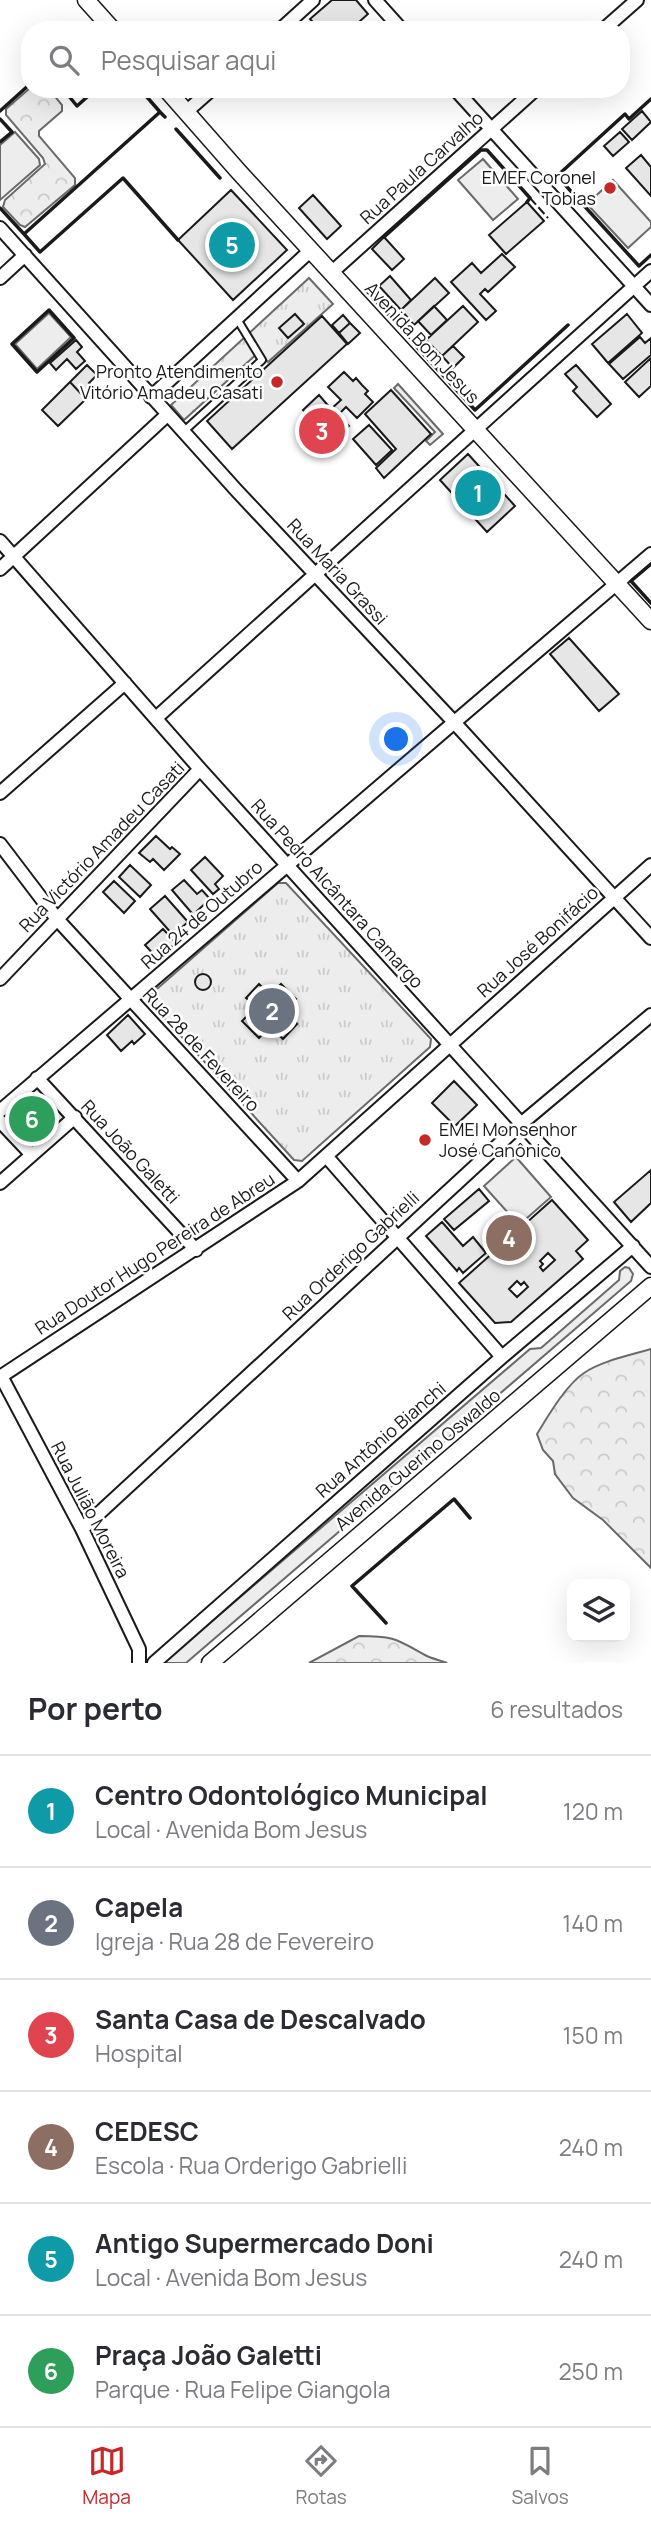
<!DOCTYPE html>
<html lang="pt">
<meta charset="utf-8">
<style>
:root{--surface:#fff;--page:#f2f2f3;--text:#2b2b33;--muted:#7c7c81;--line:#e1e1e2;--accent:#c62828}
body{margin:0;font-family:Manrope,sans-serif;background:var(--page);color:var(--text)}
.controls{position:absolute;right:21px;bottom:21px;display:grid;overflow:hidden;border-radius:14px;box-shadow:0 7px 28px #0002}
.controls button{width:63px;height:63px;display:grid;place-items:center;padding:0;border:0;border-bottom:2px solid var(--line);background:var(--surface);color:var(--text);font:35px sans-serif}
.you{position:absolute;left:397px;top:740px;width:24px;height:24px;margin:-18px;border:5px solid #fff;border-radius:50%;background:#1a73e8;box-shadow:0 0 0 10px #1a73e833}
.badge{display:grid;place-items:center;width:46px;height:46px;border-radius:50%;background:var(--accent);color:#fff;font-size:23px;font-weight:700}
.pin{position:absolute;translate:-50% -50%;border:4px solid #fff;box-shadow:0 2px 7px #0006}
.list{margin:0;padding:0;list-style:none}
h2{display:flex;justify-content:space-between;align-items:center;height:91px;margin:0;padding:0 28px;font-size:30px}
h2 small{font-size:23px;font-weight:400;color:var(--muted)}
.list li{display:grid;grid-template-columns:46px 1fr auto;gap:21px;align-items:center;box-sizing:border-box;height:112px;padding:0 28px;border-top:2px solid var(--line)}
.list b{display:block;font-size:26px;white-space:nowrap}
.list p{margin:0;font-size:23px;white-space:nowrap;color:var(--muted)}
.list em{font-size:23px;font-style:normal;color:var(--muted)}
.icon{flex:none;width:38px;height:38px;fill:none;stroke:currentColor;stroke-width:2;stroke-linecap:round;stroke-linejoin:round}
.map{position:relative;flex:none;width:651px;height:1663px;overflow:hidden}
.search{position:absolute;background:var(--surface);box-shadow:0 7px 28px #0002;left:21px;right:21px;top:21px;height:77px;display:flex;align-items:center;gap:18px;box-sizing:border-box;padding:0 24px;border-radius:28px;color:var(--muted);font-size:26px}
.sheet{height:763px;background:var(--surface)}
nav{display:flex;justify-content:space-around;align-items:center;box-sizing:border-box;height:98px;border-top:2px solid var(--line);background:var(--surface);font-size:19px;color:var(--muted)}
nav a{display:grid;justify-items:center;gap:4px}
nav .on{color:var(--accent)}
.map>svg:first-child{display:block}
.grass{fill:#ededed;stroke:#6a6a6a;stroke-width:2}
.forest{fill:url(#forest-crowns);stroke:#6a6a6a;stroke-width:2}
.park{fill:url(#park-tufts);stroke:#6a6a6a;stroke-width:2}
.building{fill:#e6e6e6;stroke:#1a1a1a;stroke-width:2;fill-rule:evenodd}
.lines{fill:none;stroke-linecap:round;stroke-linejoin:round}
.service-casing{stroke:#1a1a1a;stroke-width:10}
.minor-casing{stroke:#1a1a1a;stroke-width:16}
.tertiary-casing{stroke:#1a1a1a;stroke-width:19}
.service{stroke:#fff;stroke-width:6}
.minor{stroke:#fff;stroke-width:12}
.tertiary{stroke:#fff;stroke-width:16}
.fence{stroke:#1a1a1a;stroke-width:2;stroke-dasharray:9 3.5;stroke-linecap:butt}
.wall{stroke:#1a1a1a;stroke-width:3.5}
.poi-dot{fill:#c62828;stroke:#fff;stroke-width:2.5}
.labels{text-anchor:middle;stroke-width:5;stroke-linejoin:round;paint-order:stroke}
.street-label{font-size:18px;fill:#1a1a1a;stroke:#fff}
.poi-label{font-size:18px;fill:#1a1a1a;stroke:#fff;text-anchor:end}
</style>
<div class="map">
<svg width="651" height="1663" viewBox="0 0 651 1663">
<defs>
<pattern id="forest-crowns" width="20" height="18" patternUnits="userSpaceOnUse" patternTransform="scale(1.75)"><rect width="20" height="18" fill="#ededed"/><path d="M2 6a3 3 0 1 1 6 0M12 15a3 3 0 1 1 6 0" fill="none" stroke="#cbcbcb"/></pattern>
<pattern id="park-tufts" width="24" height="20" patternUnits="userSpaceOnUse" patternTransform="scale(1.75)"><rect width="24" height="20" fill="#ededed"/><path d="M3 7l-1-3M5 7V3M7 7l1-3M15 17l-1-3M17 17v-4M19 17l1-3" fill="none" stroke="#cbcbcb"/></pattern>
</defs>
<rect width="100%" height="100%" fill="#fff"/>
<path class="grass" d="M15 132 39 159 40 165 0 200V145Z
M483 159 518 199 493 220 458 180Z
M613 180 651 222V227L628 248 587 204Z
M49 313 71 337 37 369 15 344Z
M398 384 443 434 430 445 426 441 435 432 394 388Z
M516 1157 551 1197 519 1225 484 1186Z
M625 1267 629 1268 633 1274 631 1281 186 1663H163L530 1349 541 1348 619 1280 620 1271Z"/>
<path class="forest" d="M30 88 49 89 62 105V111L39 131V136L75 178V185L25 227 20 225 3 207 5 200 45 164 43 158 6 115V109Z
M651 1349V1568L603 1520 573 1498 555 1474 553 1461 543 1450 537 1434C548 1416 566 1385 584 1373 601 1361 631 1355 651 1349Z
M359 1636C394 1636 396 1639 425 1655 432 1659 440 1660 447 1663H309Z"/>
<path class="park" d="M309 278 333 304 268 362 259 352 184 420 171 405Z
M278 883H286L431 1039 430 1047 302 1161 294 1160 148 1000 150 995Z
M31 1097H37L55 1115C52 1126 40 1139 29 1139L11 1122 10 1115Z"/>
<path class="building" d="M332 0H356L368 14 350 30H320L310 19Z
M642 111 651 122 632 140 622 129Z
M620 132 629 142 613 156 604 146Z
M641 155 651 167V196L626 168Z
M231 190 287 250 233 300 178 240Z
M313 195 341 226 327 239 299 208Z
M527 202 544 221 506 254 489 235Z
M384 237 404 259 392 270 372 249Z
M502 254 515 267 488 292 485 289 480 294 496 311 486 320 451 282 472 263 481 273Z
M390 276 411 300 401 310 379 286Z
M435 278 449 293 414 325 401 310Z
M434 306 447 320 431 335 418 321Z
M463 306 478 322 442 356 426 340Z
M295 314 304 324 288 338 279 328Z
M627 314 642 333 608 363 592 344Z
M343 315 350 323 339 333 332 325Z
M322 316 347 344 232 449 207 421Z
M350 323 360 333 348 344 339 333Z
M640 337 645 343 651 338V355L623 379 609 364Z
M76 340 82 347 77 352 85 361 76 369 67 359 56 370 50 363Z
M453 346 464 357 453 368 442 356Z
M651 358V386L639 397 625 382Z
M87 365 97 375 89 383 96 390 86 399 70 382Z
M576 365 611 404 597 417 573 391 577 387 565 374Z
M344 372 353 381 356 378 362 385 368 391 365 394 373 402 357 418 346 407 338 415 349 426 332 442 303 410 319 395 331 409 341 400 328 387Z
M70 382 86 399 58 426 42 410Z
M391 390 431 434 384 478 376 468 396 449 365 414Z
M369 425 392 450 376 465 353 439Z
M468 454 515 506 487 532 440 480Z
M569 638 619 694 599 711 550 654Z
M156 836 170 849 172 847 180 854 164 870 153 859 150 862 139 853Z
M205 857 223 876 215 884 219 889 213 894 191 870Z
M130 865 151 885 140 897 119 877Z
M184 880 197 894 202 890 210 899 197 911 200 914 196 918 172 890Z
M114 881 135 901 124 913 103 892Z
M165 896 188 922 173 935 150 909Z
M163 929 176 943 158 959 145 945Z
M195 982a8 8 0 1 1 16 0a8 8 0 1 1-16 0Z
M259 984 266 991 271 986 275 990 281 984 296 999 290 1005 294 1010 289 1016 297 1024 283 1039 274 1030 270 1034 266 1030 259 1038 242 1021 251 1012 247 1008 252 1003 246 998Z
M128 1015 145 1034 134 1044 132 1041 121 1051 107 1035Z
M454 1081 477 1105 455 1126 432 1103Z
M651 1170V1203L631 1222 614 1202Z
M479 1189 489 1201 454 1230 444 1219Z
M552 1200 588 1240 576 1251 583 1259 511 1322 495 1323 459 1283ZM548 1253 555 1260 543 1271 540 1267 543 1264 540 1261ZM517 1281 521 1285 524 1282 528 1287 517 1297 509 1289Z
M442 1222 463 1246 473 1237 486 1253 463 1273 459 1268 457 1271 426 1236Z"/>
<g class="lines">
<defs>
<path id="service" d="M183 432 262 360 237 319"/>
<path id="minor" d="M375 0 402 30
M280 30 313 0
M603 30 637 0
M455 89 651 305
M186 112 212 89
M0 228 237 491 453 721 651 938
M331 273 536 89
M0 278 25 255
M151 397 311 250
M0 541 200 769 651 1267
M0 569 167 415
M156 718 651 271
M0 793 125 683
M0 844 57 919 298 1181
M0 979 200 769
M37 1078 196 1250
M0 1111 651 554
M0 1121 32 1155
M327 1157 502 1357
M0 1183 75 1117
M1 1376 82 1529 139 1649V1663
M0 1377 298 1181 651 865
M82 1529 522 1123 651 1015
M154 1663 502 1357 633 1246"/>
<path id="tertiary" d="M86 0 113 30
M166 89 239 172 651 621
M210 1663 651 1286"/>
</defs>
<use href="#service" class="service-casing"/>
<use href="#minor" class="minor-casing"/>
<use href="#tertiary" class="tertiary-casing"/>
<use href="#service" class="service"/>
<use href="#minor" class="minor"/>
<use href="#tertiary" class="tertiary"/>
<path class="fence" d="M530 198 548 218
M404 332 417 347"/>
<path class="wall" d="M63 89 77 106 96 89
M651 99 629 119 625 114 557 176 639 266 651 255
M0 111 30 84
M160 112 165 117
M0 119 12 132 0 142
M176 129 220 178
M0 208 24 234 160 112 140 89
M24 234 40 252 123 178 178 240
M384 237 481 150H487L530 198 527 202
M368 292 404 332
M49 310 74 338 37 372 12 344Z
M417 347 475 410 568 325
M651 564 631 581 651 603
M386 1623 352 1586 454 1499 470 1518"/>
</g>
<g class="poi-dot">
<circle cx="610" cy="188" r="7"/>
<circle cx="277" cy="382" r="7"/>
<circle cx="425" cy="1140" r="7"/>
</g>
<g class="labels">
<g class="street-label">
<text transform="translate(422 168) rotate(-42)" y="6">Rua Paula Carvalho</text>
<text transform="translate(422 343) rotate(47)" y="6">Avenida Bom Jesus</text>
<text transform="translate(337 572) rotate(47)" y="6">Rua Maria Grassi</text>
<text transform="translate(102 847) rotate(-46)" y="6">Rua Victório Amadeu Casati</text>
<text transform="translate(337 894) rotate(48)" y="6">Rua Pedro Alcântara Camargo</text>
<text transform="translate(202 915) rotate(-41)" y="6">Rua 24 de Outubro</text>
<text transform="translate(538 942) rotate(-42)" y="6">Rua José Bonifácio</text>
<text transform="translate(201 1050) rotate(47)" y="6">Rua 28 de Fevereiro</text>
<text transform="translate(130 1152) rotate(47)" y="6">Rua João Galetti</text>
<text transform="translate(155 1254) rotate(-33)" y="6">Rua Doutor Hugo Pereira de Abreu</text>
<text transform="translate(351 1256) rotate(-43)" y="6">Rua Orderigo Gabrielli</text>
<text transform="translate(381 1440) rotate(-41)" y="6">Rua Antônio Bianchi</text>
<text transform="translate(418 1460) rotate(-40)" y="6">Avenida Guerino Oswaldo</text>
<text transform="translate(90 1510) rotate(63)" y="6">Rua Julião Moreira</text>
</g>
<g class="poi-label">
<text x="596" y="184">EMEF Coronel<tspan x="596" dy="21">Tobias</tspan></text>
<text x="263" y="378">Pronto Atendimento<tspan x="263" dy="21">Vitório Amadeu Casati</tspan></text>
<text x="439" y="1136" text-anchor="start">EMEI Monsenhor<tspan x="439" dy="21">José Canônico</tspan></text>
</g>
</g>
</svg>
<div class="controls">
<button><svg class="icon" aria-label="layers" viewBox="0 0 24 24"><path d="M12 4l9 5-9 5-9-5zM3 14l9 5 9-5"/></svg></button>
</div>
<div class="you"></div>
<div class="pin badge" style="left:478px;top:493px;background:#0f9aa8">1</div>
<div class="pin badge" style="left:272px;top:1011px;background:#6b7280">2</div>
<div class="pin badge" style="left:322px;top:431px;background:#e0444e">3</div>
<div class="pin badge" style="left:509px;top:1238px;background:#8d6e63">4</div>
<div class="pin badge" style="left:232px;top:245px;background:#0f9aa8">5</div>
<div class="pin badge" style="left:32px;top:1119px;background:#2e9e5b">6</div>
<div class="search"><svg class="icon" aria-label="search" viewBox="0 0 24 24"><circle cx="10" cy="10" r="6"/><path d="M15 15l6 6"/></svg>Pesquisar aqui</div>
</div>
<section class="sheet">
<h2>Por perto<small>6 resultados</small></h2>
<ul class="list">
<li><span class="badge" style="background:#0f9aa8">1</span><div><b>Centro Odontológico Municipal</b><p>Local · Avenida Bom Jesus</p></div><em>120 m</em></li>
<li><span class="badge" style="background:#6b7280">2</span><div><b>Capela</b><p>Igreja · Rua 28 de Fevereiro</p></div><em>140 m</em></li>
<li><span class="badge" style="background:#e0444e">3</span><div><b>Santa Casa de Descalvado</b><p>Hospital</p></div><em>150 m</em></li>
<li><span class="badge" style="background:#8d6e63">4</span><div><b>CEDESC</b><p>Escola · Rua Orderigo Gabrielli</p></div><em>240 m</em></li>
<li><span class="badge" style="background:#0f9aa8">5</span><div><b>Antigo Supermercado Doni</b><p>Local · Avenida Bom Jesus</p></div><em>240 m</em></li>
<li><span class="badge" style="background:#2e9e5b">6</span><div><b>Praça João Galetti</b><p>Parque · Rua Felipe Giangola</p></div><em>250 m</em></li>
</ul>
</section>
<nav>
<a class="on"><svg class="icon" aria-label="map" viewBox="0 0 24 24"><path d="M3 6l6-2 6 2 6-2v14l-6 2-6-2-6 2zM9 4v14M15 6v14"/></svg>Mapa</a>
<a><svg class="icon" aria-label="directions" viewBox="0 0 24 24"><path d="M12 3l9 9-9 9-9-9zM9 14v-3h6M13 9l2 2-2 2"/></svg>Rotas</a>
<a><svg class="icon" aria-label="saved" viewBox="0 0 24 24"><path d="M7 4h10v16l-5-4-5 4z"/></svg>Salvos</a>
</nav>
